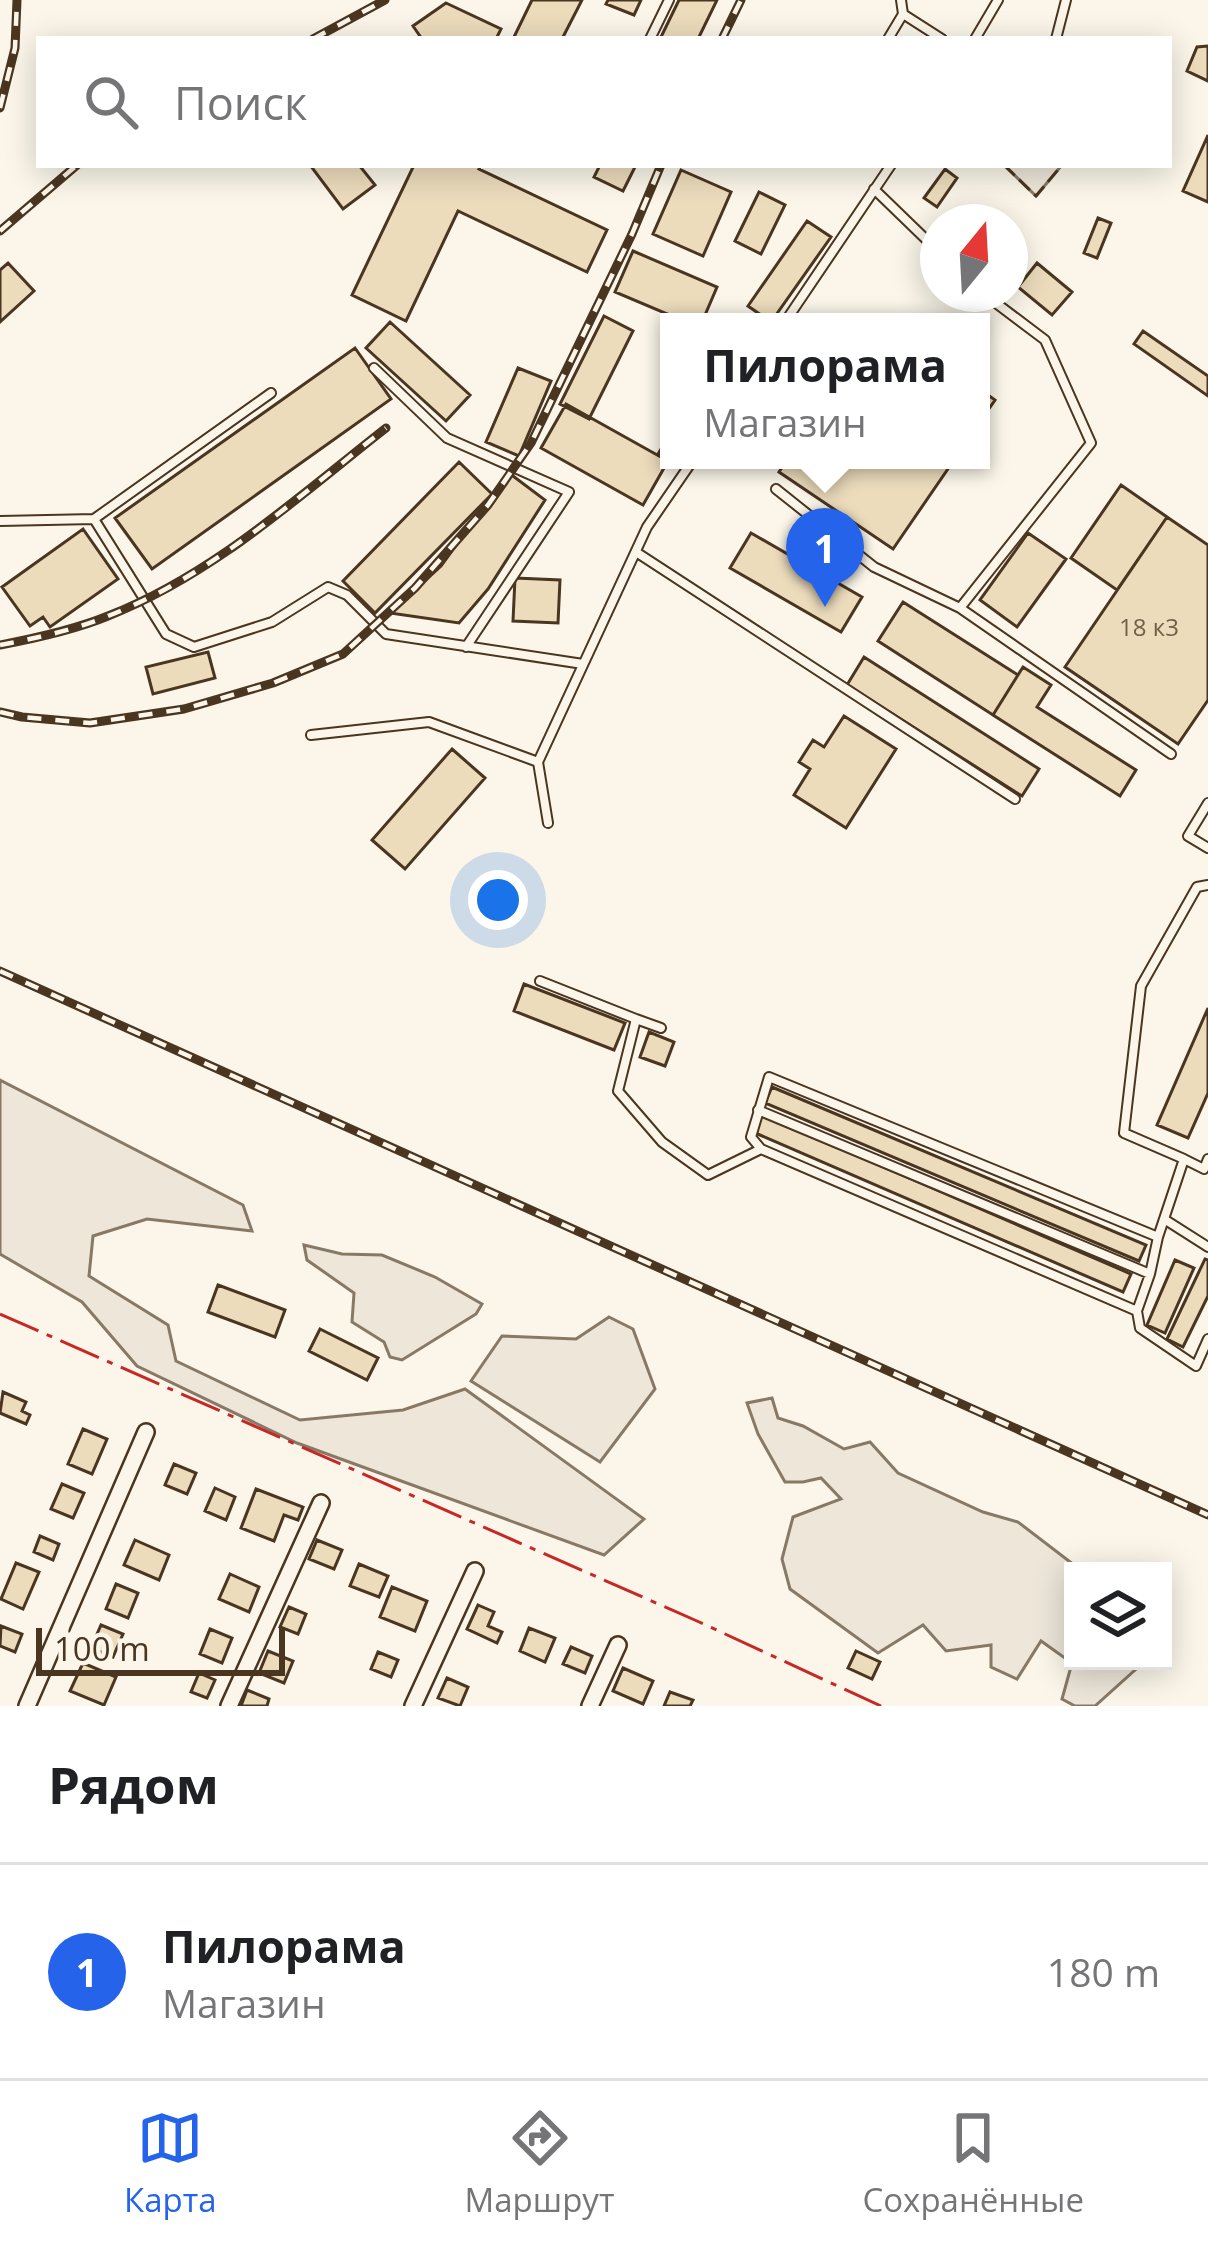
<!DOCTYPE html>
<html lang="ru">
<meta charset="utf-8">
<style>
:root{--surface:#fff;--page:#f2f2f2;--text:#202124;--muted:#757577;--line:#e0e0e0;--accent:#2563eb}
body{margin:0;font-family:"Open Sans",sans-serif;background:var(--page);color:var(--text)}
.controls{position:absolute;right:36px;bottom:36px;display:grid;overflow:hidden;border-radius:0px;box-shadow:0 6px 30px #0003}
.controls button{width:108px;height:108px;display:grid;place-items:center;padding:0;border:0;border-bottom:3px solid var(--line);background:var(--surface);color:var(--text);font:60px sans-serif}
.compass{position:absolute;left:920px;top:204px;width:108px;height:108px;border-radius:50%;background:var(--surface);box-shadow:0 6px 30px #0003;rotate:18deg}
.scale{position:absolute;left:36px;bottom:30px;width:249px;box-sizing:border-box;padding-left:12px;border:6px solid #4a3520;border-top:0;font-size:33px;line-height:42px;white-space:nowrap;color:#4a3520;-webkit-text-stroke:9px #fbf6e9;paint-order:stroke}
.you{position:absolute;left:498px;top:900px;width:42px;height:42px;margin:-30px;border:9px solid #fff;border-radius:50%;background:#1a73e8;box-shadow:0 0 0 18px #1a73e833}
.badge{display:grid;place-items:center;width:78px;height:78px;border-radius:50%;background:var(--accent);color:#fff;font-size:39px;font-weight:700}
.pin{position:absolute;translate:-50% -99px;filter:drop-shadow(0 3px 6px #0008)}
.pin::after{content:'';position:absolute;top:63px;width:42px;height:36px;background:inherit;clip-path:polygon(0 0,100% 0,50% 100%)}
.popup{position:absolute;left:660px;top:313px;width:330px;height:156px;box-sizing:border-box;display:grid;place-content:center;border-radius:0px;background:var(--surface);filter:drop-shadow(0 3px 9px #0005);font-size:39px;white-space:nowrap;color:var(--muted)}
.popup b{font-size:45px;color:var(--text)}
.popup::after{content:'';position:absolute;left:50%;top:100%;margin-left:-24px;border:24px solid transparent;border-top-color:var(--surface)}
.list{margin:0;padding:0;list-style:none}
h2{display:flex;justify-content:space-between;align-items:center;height:156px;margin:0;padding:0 48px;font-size:51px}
h2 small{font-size:39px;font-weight:400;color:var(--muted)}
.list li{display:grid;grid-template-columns:78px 1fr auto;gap:36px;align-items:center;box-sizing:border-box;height:216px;padding:0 48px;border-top:3px solid var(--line)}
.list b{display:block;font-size:45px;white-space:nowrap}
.list p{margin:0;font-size:39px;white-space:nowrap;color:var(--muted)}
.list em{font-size:39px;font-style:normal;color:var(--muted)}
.icon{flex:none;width:66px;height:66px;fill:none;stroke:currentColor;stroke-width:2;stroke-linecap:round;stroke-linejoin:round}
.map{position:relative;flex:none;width:1208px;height:1706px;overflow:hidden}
.search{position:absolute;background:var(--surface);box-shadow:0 6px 30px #0003;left:36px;right:36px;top:36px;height:132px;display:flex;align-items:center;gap:30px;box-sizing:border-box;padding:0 42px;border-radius:0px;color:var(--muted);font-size:45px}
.sheet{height:372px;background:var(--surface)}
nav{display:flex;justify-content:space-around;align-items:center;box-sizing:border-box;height:168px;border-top:3px solid var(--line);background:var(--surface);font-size:33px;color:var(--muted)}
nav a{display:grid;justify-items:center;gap:6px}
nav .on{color:var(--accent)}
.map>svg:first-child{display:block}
.green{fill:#ede6d9;stroke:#887966;stroke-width:3}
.parking{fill:#ede7d9;stroke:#887966;stroke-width:3}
.building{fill:#ecdcbc;stroke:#4a3520;stroke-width:3}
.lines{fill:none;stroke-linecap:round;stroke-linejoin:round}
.service-casing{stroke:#4a3520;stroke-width:12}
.minor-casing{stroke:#4a3520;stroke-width:20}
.service{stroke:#fbf6e9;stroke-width:8}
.minor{stroke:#fbf6e9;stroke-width:15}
.rail-casing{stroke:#4a3520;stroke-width:9}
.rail{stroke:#fbf6e9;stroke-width:4.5;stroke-dasharray:14;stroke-linecap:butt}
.fence{stroke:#4a3520;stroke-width:3;stroke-dasharray:15 6;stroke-linecap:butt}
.power{stroke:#c62828;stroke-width:3;stroke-dasharray:42 9 6 9;stroke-linecap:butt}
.labels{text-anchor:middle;stroke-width:9;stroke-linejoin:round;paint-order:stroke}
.number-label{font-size:24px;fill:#725f47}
</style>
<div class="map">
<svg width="1208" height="1706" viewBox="0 0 1208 1706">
<rect width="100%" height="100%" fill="#fbf6e9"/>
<path class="green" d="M0 1080 243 1205 252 1231 147 1219 93 1236 89 1276 168 1325 176 1361 300 1420 403 1410 465 1389 644 1519 604 1555 297 1443 137 1366 82 1302 0 1254Z
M304 1245 342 1254 382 1255 435 1277 482 1304 476 1314 402 1360 390 1357 384 1342 352 1322 354 1293 307 1260Z
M609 1317 633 1329 655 1389 600 1462 471 1381 502 1336 576 1339Z
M772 1398 778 1418 803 1426 844 1449 870 1442 898 1473 983 1512 1018 1522 1082 1571H1073V1661H1145L1095 1706H1075L1062 1699 1072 1663 1041 1641 1017 1679 991 1667V1645L946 1651 923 1625 878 1653 790 1589 782 1559 793 1517 841 1499 821 1478 803 1482H785L758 1434 747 1403Z"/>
<path class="parking" d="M1004 165H1062L1036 196Z"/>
<path class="building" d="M532 0H582L562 39H513Z
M608 0H641L634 15 606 4Z
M679 0H717L698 39H660Z
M446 3 501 29 496 39H422L413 26Z
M1208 46V81L1187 71 1197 47Z
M1208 135V202L1183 191Z
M310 165H359L375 185 343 209Z
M414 165H481L479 169 607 230 587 272 458 211 406 321 352 295Z
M600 165H636L623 191 594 177Z
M945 169 957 178 937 207 924 198Z
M681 170 731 192 703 256 653 234Z
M759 192 785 205 761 254 735 241Z
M1098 218 1111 223 1097 258 1084 253Z
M807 221 831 237 771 322 748 306Z
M633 251 717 287 702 322H686L615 292Z
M8 263 34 291 0 322V270Z
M1037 263 1072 292 1052 315 1018 287Z
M604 316 633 331 589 419 560 404Z
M390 322 470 395 446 421 366 348Z
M1143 331 1208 376V396L1134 344Z
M355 348 391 399 152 569 115 518Z
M518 368 551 381 519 456 486 442Z
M981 390 995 400 981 420Z
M566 404 668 461 643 505 541 448Z
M669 436V460H677L674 464 658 454Z
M787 460H954L893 549 779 472Z
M459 462 492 494 375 613 343 581Z
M509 473 545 500 488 589 459 623 390 613 441 566Z
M1121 485 1167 517 1117 590 1071 558Z
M1167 517 1208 545V700L1178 744 1065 667Z
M83 529 118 579 50 627 43 617 30 626 2 587Z
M751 533 862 597 841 632 730 568Z
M1028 533 1066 559 1017 627 980 600Z
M515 578 560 580 558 623 513 621Z
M903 602 1018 675 993 715 878 641Z
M208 652 215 678 153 694 146 667Z
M864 657 1039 769 1022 796 847 685Z
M1023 667 1051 685 1037 707 1136 770 1120 796 993 715Z
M844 716 896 749 846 828 794 795 810 769 799 762 813 740 824 747Z
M452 749 485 778 405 869 372 840Z
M524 984 625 1023 614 1050 514 1011Z
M1208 1008V1093L1188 1138 1157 1125Z
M649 1032 674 1042 665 1066 640 1057Z
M772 1087 1146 1245 1139 1261 765 1103Z
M761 1114 1131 1274 1123 1292 753 1132Z
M1205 1259 1208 1260V1296L1183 1347 1167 1339Z
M1175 1260 1194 1268 1165 1333 1147 1325Z
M218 1285 285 1310 275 1337 208 1312Z
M320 1329 378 1358 367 1380 309 1351Z
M3 1392 26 1402 22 1411 30 1415 26 1424 0 1413Z
M83 1429 107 1439 92 1474 68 1464Z
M174 1464 196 1473 187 1494 165 1485Z
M62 1484 84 1493 73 1518 51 1509Z
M215 1488 235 1497 226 1520 205 1511Z
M256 1489 303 1507 298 1520 284 1515 274 1541 241 1528Z
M40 1536 59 1544 53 1560 34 1552Z
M135 1540 169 1555 159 1580 124 1565Z
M317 1540 342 1550 334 1569 309 1559Z
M16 1563 39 1572 23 1609 1 1599Z
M359 1564 388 1576 379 1597 350 1586Z
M230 1574 259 1587 249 1612 219 1599Z
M116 1584 138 1593 128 1618 106 1609Z
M392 1587 427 1601 415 1631 380 1617Z
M478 1605 494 1612 488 1626 502 1632 497 1643 467 1629Z
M289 1607 306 1614 298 1634 280 1627Z
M101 1625 123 1634 113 1657 91 1648Z
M1 1626 22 1634 15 1652 0 1646Z
M529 1628 555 1638 545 1662 520 1651Z
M210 1629 232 1638 222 1663 200 1654Z
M571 1647 592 1656 585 1673 563 1664Z
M268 1651 293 1661 284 1683 259 1673Z
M856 1651 880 1662 872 1679 848 1668Z
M378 1652 398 1660 391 1677 371 1669Z
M83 1663 116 1677 104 1705 70 1691Z
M623 1668 653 1681 643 1704 613 1691Z
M199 1673 215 1680 207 1698 191 1692Z
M447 1678 468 1687 460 1706 438 1698Z
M247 1690 269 1699 267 1706H241Z
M670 1692 693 1700 690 1706H664Z"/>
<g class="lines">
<defs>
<path id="service" d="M903 14 942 39
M650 39 669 0
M888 39 903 14 901 0
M975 39 998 0
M1056 39 1066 0
M874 189 938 251
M785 322 891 165
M374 368 447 438 569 492 466 647
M776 489 874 567 960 608 1091 443 1045 340 984 294
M94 519 271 393
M0 521 94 519 166 634 194 647 272 622 328 587 347 595 386 634 583 664
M636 552 1015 799
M960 608 1171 754
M311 735 429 722 538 762
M1208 803 1188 836 1208 848
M548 823 538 762 647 527 693 460
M1208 885 1197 887 1141 986 1124 1133 1184 1159 1164 1219 1208 1247
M540 981 636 1019 618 1091 662 1142 708 1175 761 1149 1137 1311 1150 1274 1158 1237
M636 1019 661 1028
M758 1110 1150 1274
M761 1149 751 1137 769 1077 1158 1237 1164 1219
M1184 1159 1204 1169 1208 1159
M1137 1311 1140 1328 1196 1366 1208 1339"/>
<path id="minor" d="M27 1706 146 1432
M229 1706 321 1503
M413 1706 475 1571
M590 1706 618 1645"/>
</defs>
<use href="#service" class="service-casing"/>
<use href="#minor" class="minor-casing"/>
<use href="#service" class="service"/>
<use href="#minor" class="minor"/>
<defs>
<path id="rail" d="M313 39 385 0
M722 39 741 0
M0 108 15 48 17 0
M0 231 77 165
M0 645C37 638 74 630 108 616 213 575 299 496 386 428
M0 712 22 717 90 723 184 709 273 683 343 654 415 588 488 505 531 443 632 234 661 165
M0 971 1208 1515"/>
</defs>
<use href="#rail" class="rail-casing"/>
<use href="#rail" class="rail"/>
<path class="fence" d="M1004 165 1036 196 1062 165"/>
<path class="power" d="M0 1314 697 1621 881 1706"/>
</g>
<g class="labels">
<g class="number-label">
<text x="1149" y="636">18 к3</text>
</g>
</g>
</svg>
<div class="controls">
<button><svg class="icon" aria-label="layers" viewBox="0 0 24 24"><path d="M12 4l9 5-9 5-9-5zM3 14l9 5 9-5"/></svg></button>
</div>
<svg class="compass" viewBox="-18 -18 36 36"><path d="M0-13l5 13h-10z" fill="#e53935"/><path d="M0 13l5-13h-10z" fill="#757577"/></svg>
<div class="scale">100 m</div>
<div class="you"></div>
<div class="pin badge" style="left:825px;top:607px">1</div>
<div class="popup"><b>Пилорама</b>Магазин</div>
<div class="search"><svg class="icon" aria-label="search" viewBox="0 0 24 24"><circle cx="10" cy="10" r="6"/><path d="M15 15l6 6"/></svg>Поиск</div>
</div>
<section class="sheet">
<h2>Рядом<small></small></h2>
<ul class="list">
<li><span class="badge">1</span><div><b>Пилорама</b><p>Магазин</p></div><em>180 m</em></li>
</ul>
</section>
<nav>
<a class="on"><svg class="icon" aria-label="map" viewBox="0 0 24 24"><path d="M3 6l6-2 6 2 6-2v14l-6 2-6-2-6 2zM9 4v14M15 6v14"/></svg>Карта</a>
<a><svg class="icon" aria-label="directions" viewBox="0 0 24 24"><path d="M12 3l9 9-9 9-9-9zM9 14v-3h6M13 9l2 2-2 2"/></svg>Маршрут</a>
<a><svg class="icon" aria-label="saved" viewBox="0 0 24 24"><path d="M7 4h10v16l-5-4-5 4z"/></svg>Сохранённые</a>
</nav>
